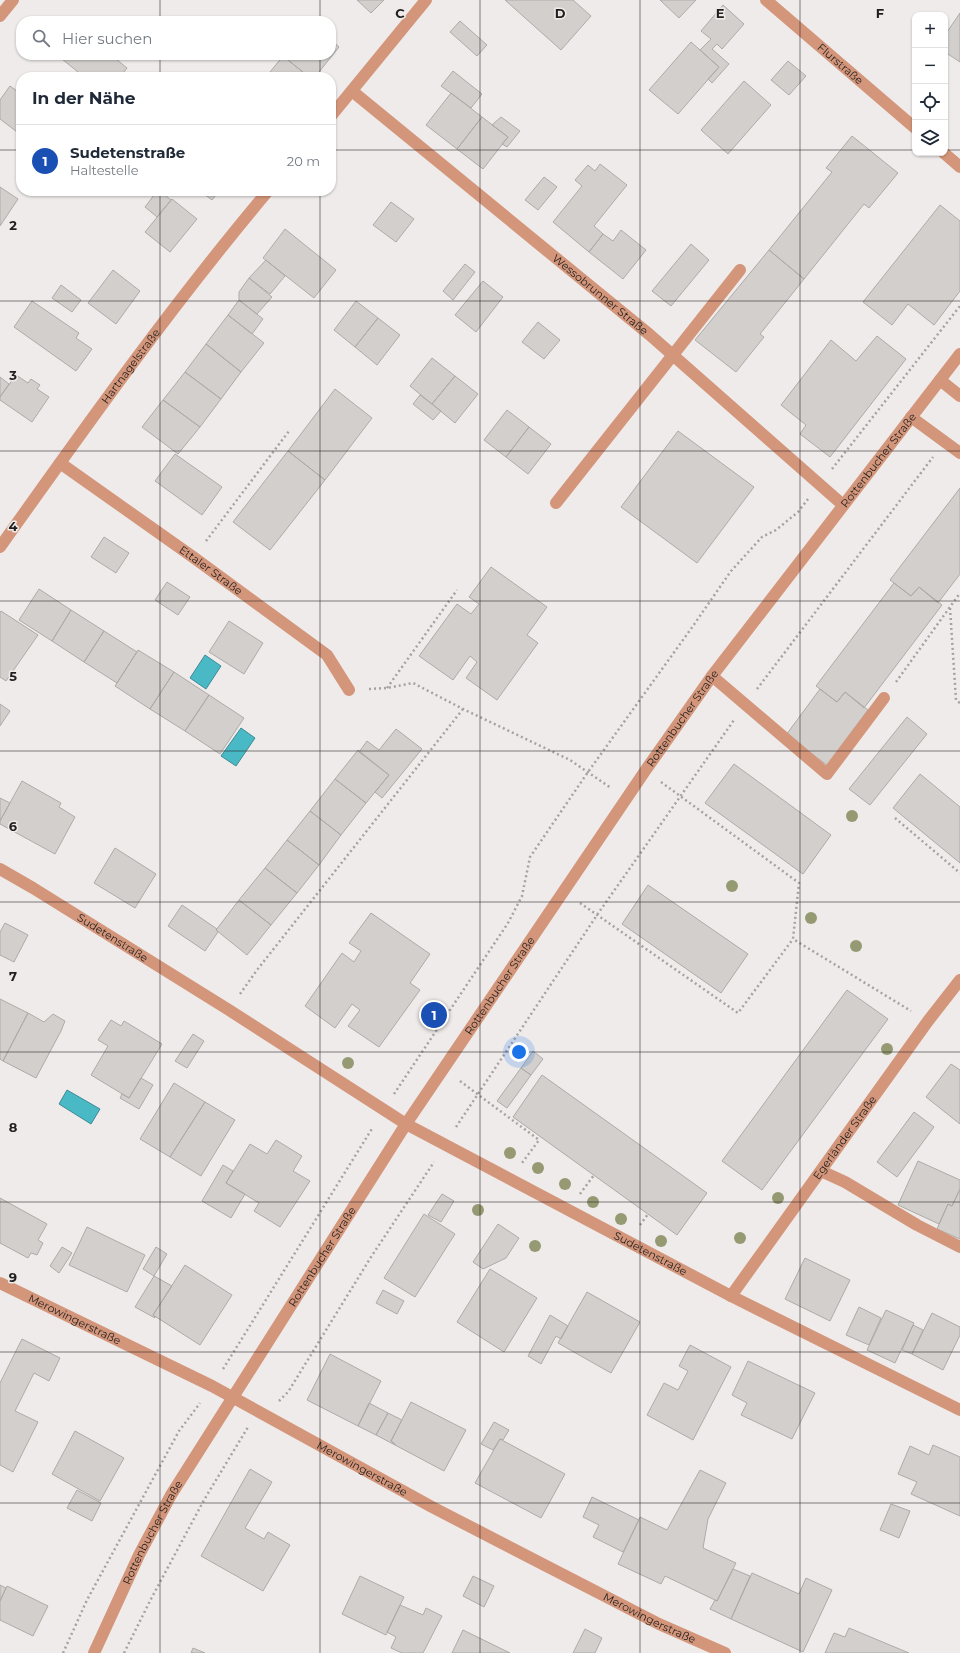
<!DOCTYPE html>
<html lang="de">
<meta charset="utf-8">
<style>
:root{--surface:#fff;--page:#f6f6f7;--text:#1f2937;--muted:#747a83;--line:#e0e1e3;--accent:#1a73e8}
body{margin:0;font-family:Montserrat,sans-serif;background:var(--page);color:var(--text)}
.controls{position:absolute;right:12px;top:12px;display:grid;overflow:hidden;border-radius:8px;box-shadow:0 1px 3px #0004}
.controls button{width:36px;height:36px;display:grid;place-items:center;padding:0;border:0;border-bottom:1px solid var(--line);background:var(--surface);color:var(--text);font:20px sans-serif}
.you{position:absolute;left:519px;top:1052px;width:14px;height:14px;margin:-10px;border:3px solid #fff;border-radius:50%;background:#1a73e8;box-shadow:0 0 0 6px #1a73e833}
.badge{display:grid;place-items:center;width:26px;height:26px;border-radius:50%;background:var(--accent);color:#fff;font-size:13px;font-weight:700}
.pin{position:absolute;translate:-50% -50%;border:2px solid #fff;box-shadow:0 1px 4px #0006}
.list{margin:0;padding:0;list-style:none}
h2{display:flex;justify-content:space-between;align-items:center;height:52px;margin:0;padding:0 16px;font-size:17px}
h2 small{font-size:13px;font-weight:400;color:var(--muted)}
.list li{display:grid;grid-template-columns:26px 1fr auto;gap:12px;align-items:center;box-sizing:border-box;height:72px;padding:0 16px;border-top:1px solid var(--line)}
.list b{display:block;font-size:15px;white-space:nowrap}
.list p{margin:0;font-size:13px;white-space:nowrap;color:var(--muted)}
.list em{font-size:13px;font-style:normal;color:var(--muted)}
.icon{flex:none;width:22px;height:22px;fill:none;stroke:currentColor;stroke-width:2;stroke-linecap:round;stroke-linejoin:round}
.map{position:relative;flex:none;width:960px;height:1653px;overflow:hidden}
.search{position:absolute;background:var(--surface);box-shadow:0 1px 3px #0004;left:16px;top:16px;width:320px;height:44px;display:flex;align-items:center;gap:10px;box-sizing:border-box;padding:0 14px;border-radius:16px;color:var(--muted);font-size:15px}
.panel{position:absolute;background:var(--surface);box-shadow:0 1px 3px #0004;left:16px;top:72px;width:320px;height:124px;border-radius:16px}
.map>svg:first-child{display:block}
.water{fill:#4ab9c6;stroke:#3d8b94}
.building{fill:#d2cfcc;stroke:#adaba8}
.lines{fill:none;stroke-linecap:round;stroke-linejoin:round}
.path{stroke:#a5a2a1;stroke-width:2.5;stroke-dasharray:2 3;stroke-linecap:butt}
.service{stroke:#d4967b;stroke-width:12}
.minor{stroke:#d4967b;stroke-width:12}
.tree{fill:#959a73}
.grid{fill:none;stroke:#201f1e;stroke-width:1;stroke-opacity:0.55}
.labels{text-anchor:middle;stroke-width:3;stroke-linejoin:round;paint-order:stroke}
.street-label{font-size:11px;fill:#201f1e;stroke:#efebea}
.grid-label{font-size:13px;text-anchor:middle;font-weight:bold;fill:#201f1e;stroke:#efebea;stroke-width:3;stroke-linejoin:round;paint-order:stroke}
</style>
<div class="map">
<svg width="960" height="1653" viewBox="0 0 960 1653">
<rect width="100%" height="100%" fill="#efebea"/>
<path class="water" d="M205 655 221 666 206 689 190 678Z
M241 728 255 738 236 766 221 756Z
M67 1090 100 1109 91 1124 59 1104Z"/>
<path class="building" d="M357 0H384L371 13Z
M505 0H573L591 16 561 50Z
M660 0H696L679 18Z
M723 5 744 24 722 49 717 44 712 49 729 64 712 83 708 79 719 67 700 50 711 39 701 31Z
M960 13V62L945 52V35Z
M460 21 487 45 477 56 450 32Z
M331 40 339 47 315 77H309L283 56 284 55H331Z
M691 42 719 67 678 114 649 90Z
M57 55H111L127 68 120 77H74L78 72Z
M283 56 309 77H266Z
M788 61 806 76 789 95 771 80Z
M453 71 482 94 471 108 441 86Z
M744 81 771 105 728 154 701 130Z
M10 86 21 94V135L0 119V100Z
M451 93 482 117 457 149 426 125Z
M482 117 508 137 483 169 457 149Z
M501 117 520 131 507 147 502 144 508 137 492 125Z
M852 136 898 173 869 208 864 204 804 279 769 250 832 172 826 168Z
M600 164 627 185 594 226 603 234 589 252 553 222 582 186 575 180 588 165 595 171Z
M544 177 557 187 538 210 525 200Z
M0 187 18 199 0 226Z
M157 191H160L171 200 157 217 145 207Z
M200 191H219L212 200Z
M172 199 197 219 170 252 145 232Z
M391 202 414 219 396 242 373 225Z
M940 205 960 221V291L934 325 908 304 892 325 863 302Z
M285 229 336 270 314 298 263 258Z
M621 230 646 250 623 279 589 252 603 234 613 241Z
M691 244 709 260 671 306 652 291Z
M769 250 804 279 760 334 764 337 736 372 695 340Z
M266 260 285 276 270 294 249 278Z
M465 264 475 272 453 300 443 291Z
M113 270 140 291 116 324 88 303Z
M249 278 272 297 257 314 239 300V292Z
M483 281 503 297 476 332 455 315Z
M61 285 81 300 72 312 52 298Z
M239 300 263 319 252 334 228 315Z
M32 301 79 333 76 338 92 349 76 371 14 327Z
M356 301 378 318 355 347 334 330Z
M228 315 264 343 241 372 206 344Z
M378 318 400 335 377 365 355 347Z
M538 322 560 340 544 359 522 342Z
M877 336 906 359 830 457 800 434 806 425 781 405 831 340 856 361Z
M206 344 241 372 221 399 185 372Z
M432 358 455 376 432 404 410 386Z
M185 372 221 399 200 427 163 400Z
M16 375 28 383 31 379 40 385 37 389 49 397 32 422 0 400V397Z
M455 376 478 394 455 423 432 404Z
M0 377 9 384 0 397Z
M335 389 372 418 325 480 288 451Z
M420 395 441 411 433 420 413 404Z
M163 400 200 427 178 454 142 427Z
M507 410 529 427 506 457 484 440Z
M529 427 551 444 528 474 506 457Z
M678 431 754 487 697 563 621 507Z
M288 451 325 480 270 550 233 522Z
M175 454 222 487 202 515 155 481Z
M960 488V574L938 603 919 587 911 596 890 580Z
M104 537 129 553 116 573 91 557Z
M491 567 547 607 527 635 538 643 497 700 466 678 477 662 470 656 453 680 419 656 457 604 471 614 479 604 469 597Z
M167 582 190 597 178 615 155 600Z
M894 583 911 596 919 587 942 605 864 708 845 692 837 702 816 686Z
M39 589 71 610 52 641 19 620Z
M71 610 104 631 84 662 52 641Z
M1 611 38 635 6 681 0 677V612Z
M229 621 263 643 244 674 209 652Z
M104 631 137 652 117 683 84 662Z
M138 650 174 672 150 709 115 686Z
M174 672 209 695 185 731 150 709Z
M820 689 837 702 845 692 868 710 827 765 786 735Z
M209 695 244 718 220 754 185 731Z
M0 704 10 711 0 726Z
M907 717 927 734 870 805 849 789Z
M396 729 422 749 382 798 375 792 389 775 359 752 367 741 379 750Z
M358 750 389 775 366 803 335 779Z
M734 764 831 835 803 874 705 803Z
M920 774 960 807V863L893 808Z
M335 779 366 803 341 835 310 811Z
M22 781 61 803 59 807 75 817 55 854 0 824V821Z
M0 798 10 803 0 821Z
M310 811 341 835 319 865 287 840Z
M287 840 319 865 297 893 265 868Z
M115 848 156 874 135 908 94 883Z
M265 868 297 893 271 925 239 900Z
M648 885 748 954 721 993 622 924Z
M239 900 271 925 247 955 216 930Z
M182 905 217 929 216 930 218 932 205 951 168 926Z
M371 913 430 954 410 983 420 990 379 1047 348 1026 360 1010 352 1004 335 1028 305 1006 342 953 354 962 361 951 349 943Z
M5 923 28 935 14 962 0 955V932Z
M847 990 888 1019 762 1190 722 1161Z
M0 999 28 1013 3 1061 0 1059Z
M28 1013 44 1022 53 1014 65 1021 61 1031 36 1078 3 1061Z
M111 1020 121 1026 124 1021 162 1044 129 1098 91 1075 108 1046 98 1040Z
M193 1034 204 1041 187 1068 175 1061Z
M533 1051 543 1059 531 1075 521 1068Z
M951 1064 960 1070V1124L926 1097Z
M521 1068 531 1075 507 1108 497 1101Z
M542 1075 707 1193 677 1235 513 1117Z
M141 1078 153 1085 139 1109 120 1098 122 1094 129 1098Z
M174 1083 205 1102 170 1157 140 1139Z
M205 1102 235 1120 201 1176 170 1157Z
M914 1112 934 1127 897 1177 877 1162Z
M276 1140 302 1156 293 1171 310 1181 280 1227 254 1211 259 1203 226 1183 250 1144 267 1154Z
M918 1161 960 1180V1189L952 1206 948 1204 939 1224 898 1205Z
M223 1165 233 1171 226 1183 245 1194 231 1218 202 1201Z
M960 1189V1239L937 1229 948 1204 952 1206Z
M442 1194 454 1201 441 1222 428 1215Z
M0 1198 47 1224 38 1240 43 1243 37 1255 31 1253 28 1258 0 1243Z
M424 1214 455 1234 415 1297 384 1278Z
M498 1224 519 1238 506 1258 483 1269 473 1262Z
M87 1227 145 1255 127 1292 69 1265Z
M62 1247 72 1253 59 1273 50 1266Z
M156 1247 167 1254 154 1276 143 1269Z
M805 1258 850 1280 830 1321 785 1299Z
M185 1265 232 1295 200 1345 153 1315Z
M490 1269 537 1298 504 1352 457 1322Z
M154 1276 172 1286 153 1315 155 1317V1318L135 1307Z
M383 1290 404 1301 397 1314 376 1303Z
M587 1292 640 1322 611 1373 558 1343Z
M859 1307 881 1318 869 1345 846 1335Z
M886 1310 914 1323 895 1363 867 1350Z
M932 1313 960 1327V1335L943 1370 912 1354Z
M550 1315 568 1326 561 1339 556 1336 541 1364 528 1356Z
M913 1325 923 1330 912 1354 902 1350Z
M22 1339 60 1358 49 1381 34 1373 15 1411 38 1422 13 1472 0 1465V1383Z
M690 1345 731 1367 693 1440 647 1415 664 1383 678 1390 688 1371 679 1366Z
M330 1354 381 1381 358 1426 307 1400Z
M748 1361 815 1393 792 1439 741 1415 747 1403 732 1395Z
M411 1402 466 1430 444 1471 395 1445V1444L391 1441Z
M369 1403 388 1413 376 1435 358 1426Z
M388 1413 402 1420 391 1441 395 1444V1445L376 1435Z
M494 1422 509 1430 503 1440 500 1439 493 1450 481 1444Z
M75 1431 124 1458 100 1501 52 1474Z
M500 1439 565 1474 541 1518 475 1483Z
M933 1445 960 1457V1516L911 1494 917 1482 898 1474 910 1446 929 1455Z
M250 1469 272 1482 245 1528 264 1539 268 1532 290 1545 263 1591 201 1556Z
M700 1470 726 1483 708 1519 703 1548 736 1563 717 1601 665 1576 661 1584 618 1564 640 1517 667 1530Z
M77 1490 101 1503 92 1521 67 1508Z
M592 1497 639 1520 623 1552 593 1537 599 1525 583 1517Z
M891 1504 910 1511 899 1538 880 1530Z
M733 1569 750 1576 731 1619 710 1609 715 1600 717 1601Z
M752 1573 799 1594 806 1578 832 1590 803 1652 731 1619Z
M360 1576 404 1597 386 1635 342 1614Z
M473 1576 494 1586 484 1607 463 1596Z
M0 1585 6 1588 0 1601Z
M7 1586 48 1606 33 1636 0 1620V1601Z
M400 1605 423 1615 426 1608 442 1616 423 1653H402L391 1648 396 1637 387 1632Z
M849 1628 909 1653H825L834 1633 845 1637Z
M585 1629 602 1638 595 1653H573Z
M463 1630 510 1653H452Z
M193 1648 205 1653H191Z"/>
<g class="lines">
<path class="path" d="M832 469 960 306
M206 541 289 431
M950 608 956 700 960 703
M896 682 960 593
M387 688 457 590
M369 689 387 688 413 683 463 709 570 760 611 788
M757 689 933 457
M661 782 799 883 793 939 911 1011
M895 818 960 873
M580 903 738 1013 793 939
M240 994 257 970 463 709
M460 1081 539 1140 522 1163
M394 1094 508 923 522 896 530 857 588 772 693 626 731 571 762 537 776 530 798 512 808 499
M456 1127 597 915 734 720
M580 1194 594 1175
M640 1225 648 1214
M223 1369 373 1127
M279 1401 288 1392 371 1257 434 1162
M63 1653 87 1600 179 1431 200 1403
M124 1653 151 1599 204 1500 248 1427"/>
<path class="service" d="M940 380 960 396
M911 417 960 453
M556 503 740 270
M712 676 827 774 884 698
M821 1171 845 1182 917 1225 960 1247"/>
<g class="minor">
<path id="s1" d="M766 0 915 128"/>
<path d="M0 16 13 0"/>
<path id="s2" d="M352 91 650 335 843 505"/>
<path d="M331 116 426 0"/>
<path d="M944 153 960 167"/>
<path id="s3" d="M60 463 193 557 327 655 349 690"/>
<path id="s4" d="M0 547C86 426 172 305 268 191"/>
<path id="s5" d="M0 869 33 888 229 1010 406 1124 731 1296 960 1410"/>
<path id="s6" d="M0 1283 212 1386 432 1507 659 1624 725 1653"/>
<path id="s7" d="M731 1296 928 1021 960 980"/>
<path id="s8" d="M94 1653 139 1555 171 1495 406 1124 645 771 712 676 960 354"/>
</g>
</g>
<g class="tree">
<circle cx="852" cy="816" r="6"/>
<circle cx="732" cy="886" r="6"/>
<circle cx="811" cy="918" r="6"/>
<circle cx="856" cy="946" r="6"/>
<circle cx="887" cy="1049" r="6"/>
<circle cx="348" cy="1063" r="6"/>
<circle cx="510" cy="1153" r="6"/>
<circle cx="538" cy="1168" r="6"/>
<circle cx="565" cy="1184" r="6"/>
<circle cx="778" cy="1198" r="6"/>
<circle cx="593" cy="1202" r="6"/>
<circle cx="478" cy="1210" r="6"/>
<circle cx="621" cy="1219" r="6"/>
<circle cx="740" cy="1238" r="6"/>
<circle cx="661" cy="1241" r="6"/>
<circle cx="535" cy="1246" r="6"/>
</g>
<path class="grid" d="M160 0V21M320 0V21M480 0V1653M640 0V1653M800 0V1653M160 55V77M320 55V77M0 150H21M331 150H915M945 150H960M160 191V1653M320 191V1653M0 301H960M0 451H960M0 601H960M0 751H960M0 902H960M0 1052H960M0 1202H960M0 1352H960M0 1503H960"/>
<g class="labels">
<g class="street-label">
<text dy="4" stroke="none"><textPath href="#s1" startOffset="98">Flurstraße</textPath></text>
<text dy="4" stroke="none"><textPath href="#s2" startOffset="321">Wessobrunner Straße</textPath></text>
<text dy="4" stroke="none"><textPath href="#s4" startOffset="223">Hartnagelstraße</textPath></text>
<text dy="4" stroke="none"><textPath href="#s8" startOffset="1430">Rottenbucher Straße</textPath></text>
<text dy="4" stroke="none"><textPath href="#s3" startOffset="185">Ettaler Straße</textPath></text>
<text dy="4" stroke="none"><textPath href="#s8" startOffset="1106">Rottenbucher Straße</textPath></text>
<text dy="4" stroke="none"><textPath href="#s5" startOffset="132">Sudetenstraße</textPath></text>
<text dy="4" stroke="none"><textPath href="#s8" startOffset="782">Rottenbucher Straße</textPath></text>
<text dy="4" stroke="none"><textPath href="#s7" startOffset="195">Egerländer Straße</textPath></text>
<text dy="4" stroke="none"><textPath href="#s5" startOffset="756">Sudetenstraße</textPath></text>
<text dy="4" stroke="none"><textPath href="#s8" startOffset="458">Rottenbucher Straße</textPath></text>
<text dy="4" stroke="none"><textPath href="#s6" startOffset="83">Merowingerstraße</textPath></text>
<text dy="4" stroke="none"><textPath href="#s6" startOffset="407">Merowingerstraße</textPath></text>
<text dy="4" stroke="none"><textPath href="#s8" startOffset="134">Rottenbucher Straße</textPath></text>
<text dy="4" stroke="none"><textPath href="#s6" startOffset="731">Merowingerstraße</textPath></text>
</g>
</g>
<g class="grid-label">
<text x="400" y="18">C</text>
<text x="560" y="18">D</text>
<text x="720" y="18">E</text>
<text x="880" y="18">F</text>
<text x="13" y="230">2</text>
<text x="13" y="380">3</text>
<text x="13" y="531">4</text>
<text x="13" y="681">5</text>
<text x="13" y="831">6</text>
<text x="13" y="981">7</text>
<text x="13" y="1132">8</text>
<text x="13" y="1282">9</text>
</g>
</svg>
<div class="controls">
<button>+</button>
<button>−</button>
<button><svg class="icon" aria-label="locate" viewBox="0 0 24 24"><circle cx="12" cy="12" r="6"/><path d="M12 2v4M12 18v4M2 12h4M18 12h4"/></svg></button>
<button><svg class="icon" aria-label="layers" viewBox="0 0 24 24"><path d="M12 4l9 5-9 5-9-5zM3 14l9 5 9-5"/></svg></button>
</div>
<div class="you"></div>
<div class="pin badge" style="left:434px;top:1015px;background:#1a4fb4">1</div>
<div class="search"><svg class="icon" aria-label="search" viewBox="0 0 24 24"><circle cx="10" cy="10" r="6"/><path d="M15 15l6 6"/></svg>Hier suchen</div>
<section class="panel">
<h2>In der Nähe<small></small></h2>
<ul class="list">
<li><span class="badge" style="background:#1a4fb4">1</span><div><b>Sudetenstraße</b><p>Haltestelle</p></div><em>20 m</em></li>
</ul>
</section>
</div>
